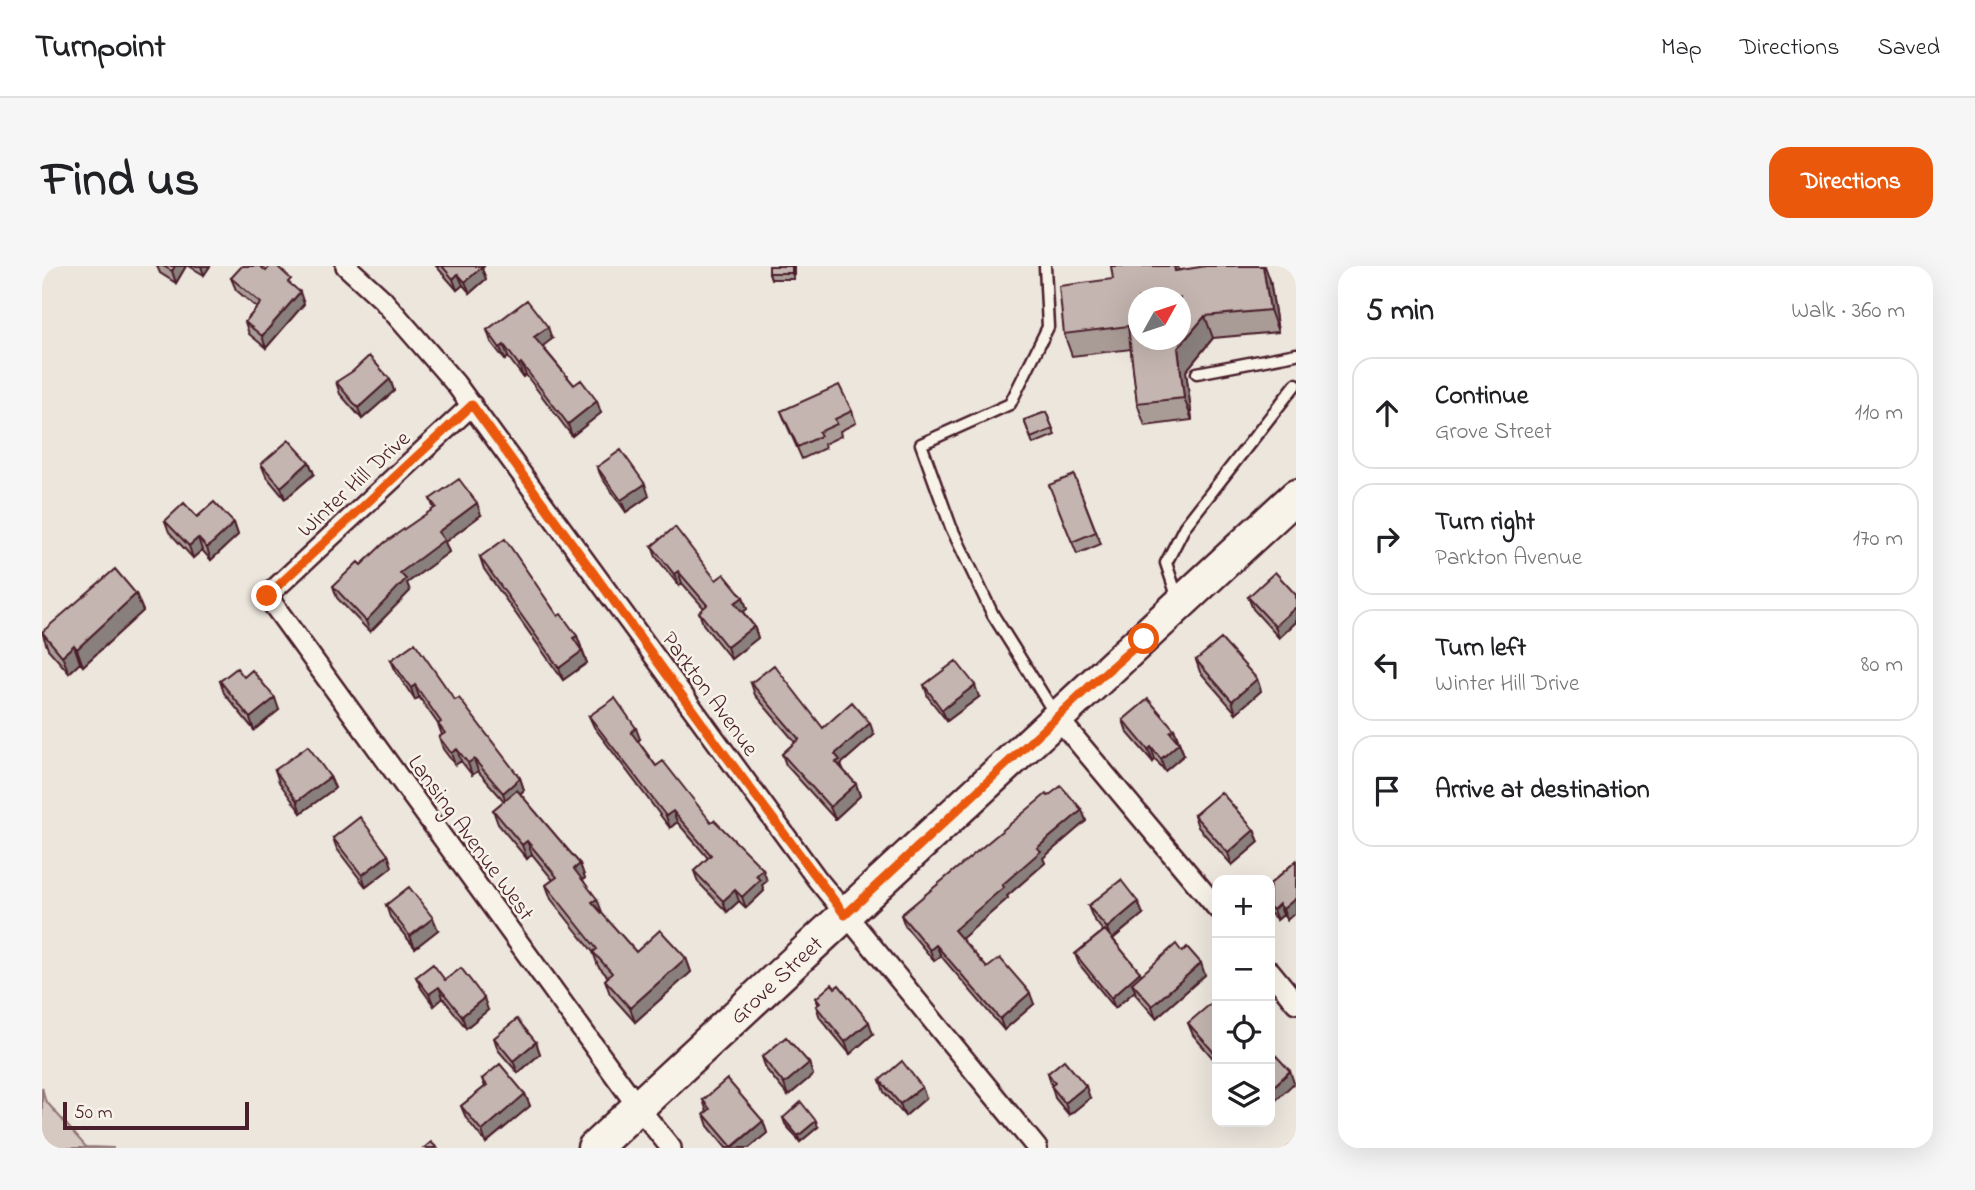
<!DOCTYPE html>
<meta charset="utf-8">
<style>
:root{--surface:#fff;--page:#f6f6f6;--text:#202124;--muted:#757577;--line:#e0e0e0;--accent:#ea580c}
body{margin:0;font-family:"Indie Flower",sans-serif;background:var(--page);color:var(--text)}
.controls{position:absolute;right:21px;bottom:21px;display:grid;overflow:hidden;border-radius:14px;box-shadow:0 7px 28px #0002}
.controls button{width:63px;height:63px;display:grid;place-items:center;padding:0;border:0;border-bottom:2px solid var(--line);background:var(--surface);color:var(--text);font:35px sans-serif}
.compass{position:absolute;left:1086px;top:21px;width:63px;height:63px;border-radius:50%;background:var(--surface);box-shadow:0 7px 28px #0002;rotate:50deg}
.scale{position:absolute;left:21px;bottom:18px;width:186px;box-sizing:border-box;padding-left:7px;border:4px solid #4a1f2b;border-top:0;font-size:19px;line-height:24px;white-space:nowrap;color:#4a1f2b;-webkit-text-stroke:5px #f7f3e8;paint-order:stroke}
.stop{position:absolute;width:21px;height:21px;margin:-16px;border:5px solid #ea580c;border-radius:50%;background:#fff}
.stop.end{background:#ea580c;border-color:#fff;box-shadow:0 2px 7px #0008}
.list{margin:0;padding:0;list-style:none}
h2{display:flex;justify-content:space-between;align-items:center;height:91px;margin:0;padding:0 28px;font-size:30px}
h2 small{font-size:23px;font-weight:400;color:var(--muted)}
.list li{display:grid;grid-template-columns:46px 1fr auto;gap:21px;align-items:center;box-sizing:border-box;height:112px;margin:0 14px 14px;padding:0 14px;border:2px solid var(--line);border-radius:21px}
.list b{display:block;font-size:26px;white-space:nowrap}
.list p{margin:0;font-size:23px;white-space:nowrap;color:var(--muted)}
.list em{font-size:23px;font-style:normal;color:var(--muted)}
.icon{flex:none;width:38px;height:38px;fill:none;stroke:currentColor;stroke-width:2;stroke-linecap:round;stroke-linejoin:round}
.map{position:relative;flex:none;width:1254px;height:882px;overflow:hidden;border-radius:21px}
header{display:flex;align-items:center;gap:42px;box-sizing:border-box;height:98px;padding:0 35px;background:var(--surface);border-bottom:2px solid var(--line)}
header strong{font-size:33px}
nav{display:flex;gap:38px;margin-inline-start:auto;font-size:24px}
.intro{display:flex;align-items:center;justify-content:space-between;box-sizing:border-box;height:168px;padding:0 42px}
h1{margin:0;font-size:49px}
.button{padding:18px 32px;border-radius:21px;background:var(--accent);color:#fff;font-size:24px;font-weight:700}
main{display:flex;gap:42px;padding:0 42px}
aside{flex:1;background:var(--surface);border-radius:21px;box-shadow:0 7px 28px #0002}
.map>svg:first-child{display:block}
.green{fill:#d5c9c2;stroke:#907476;stroke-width:2}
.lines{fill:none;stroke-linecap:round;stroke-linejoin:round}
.lane-casing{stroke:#4a1f2b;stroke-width:15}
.street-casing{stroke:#4a1f2b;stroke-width:24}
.primary-casing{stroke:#4a1f2b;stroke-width:37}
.lane{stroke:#f7f3e8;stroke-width:10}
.street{stroke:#f7f3e8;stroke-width:19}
.primary{stroke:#f7f3e8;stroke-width:32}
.wall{fill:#a99c97;stroke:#4a1f2b;stroke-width:2}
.shaded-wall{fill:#897f7b;stroke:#4a1f2b;stroke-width:2}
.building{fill:#c4b5b0;stroke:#4a1f2b;stroke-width:2;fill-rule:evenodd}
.route{stroke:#ea580c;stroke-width:9}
.labels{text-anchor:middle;stroke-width:5;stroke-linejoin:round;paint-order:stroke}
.street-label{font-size:23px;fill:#4a1f2b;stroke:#f7f3e8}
</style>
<header>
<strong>Turnpoint</strong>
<nav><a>Map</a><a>Directions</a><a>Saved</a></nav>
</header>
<div class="intro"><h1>Find us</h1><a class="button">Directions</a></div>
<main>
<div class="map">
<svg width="1254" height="882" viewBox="0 0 1254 882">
<rect width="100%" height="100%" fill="#ece6dd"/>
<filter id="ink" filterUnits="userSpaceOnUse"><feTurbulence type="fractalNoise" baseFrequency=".0143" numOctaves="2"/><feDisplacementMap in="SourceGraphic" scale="14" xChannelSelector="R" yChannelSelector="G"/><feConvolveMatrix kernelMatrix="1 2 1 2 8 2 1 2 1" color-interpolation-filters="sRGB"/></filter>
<g filter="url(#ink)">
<path class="green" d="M0 821 3 834 44 881 72 882H0Z"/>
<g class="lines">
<defs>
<path id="lane" d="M1003 0 1006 61 968 138 879 178 909 261 951 349 1013 448
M1155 107 1254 88
M1136 333 1124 297 1143 260 1254 118"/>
<path id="street" d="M304 0 340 33 413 117 775 613 995 882
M430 139 225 330 596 841 629 882
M1015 451 1175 642
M1228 705 1254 737"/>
<g id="primary">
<path id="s1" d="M552 882 1254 230"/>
</g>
</defs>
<use href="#lane" class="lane-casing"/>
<use href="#street" class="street-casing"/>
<use href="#primary" class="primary-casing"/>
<use href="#lane" class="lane"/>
<use href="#street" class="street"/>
<use href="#primary" class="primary"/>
</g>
<path class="wall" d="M115 0H144L134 17 118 7Z
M147 0H168L162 9Z
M394 0H442L440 3 444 13 428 27 421 19 415 24Z
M752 0V13H729L727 7Z
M1137 4 1228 14 1236 66 1171 72 1144 105 1150 154 1103 160 1095 137 1089 83 1030 90 1022 68Z
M224 5 252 21 262 38 224 82 207 68 203 56 215 42 194 24 189 12Z
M445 64 510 73 500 80 532 119 559 147 530 170 484 109 481 111 466 91 463 94 449 76Z
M348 113 352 125 320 153 298 128 294 116Z
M739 145H810L814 157 798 165 799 170 782 178 783 182 760 193 744 157Z
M1004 146 1013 169 991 178 982 154Z
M267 196 272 208 243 233 224 210 219 198Z
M555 201 607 230 584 246 560 212Z
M1032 209 1059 278 1035 288 1012 231Z
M388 233 439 249 403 276 407 286 365 317 368 325 328 366 295 332 291 320 392 243Z
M123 255 192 257 196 269 169 294 160 284 151 292 127 266Z
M610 280 674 314 701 331 705 343 701 346 712 360 716 372 689 393 661 358 657 346 662 342 640 317 637 320 614 291Z
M438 291 516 350 535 370 545 397 521 414 442 303Z
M94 328 101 345 41 400 38 397 27 407 6 383 0 366Z
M1254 329V356L1237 372 1211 343 1206 331Z
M349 394 413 434 478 512 482 524 478 528 538 598 543 612 541 614 559 647 594 686 644 692 649 706 593 756 568 728 563 714 566 711 556 700 551 686 509 633 504 619 511 614 490 588 485 593 456 558 451 544 462 535 436 505 430 509 419 495 413 499 401 483 397 471 400 469 396 458 377 431 373 434 354 406Z
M1154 394 1215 413 1219 425 1194 447 1158 406Z
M202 411 237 444 212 464 182 427 178 415Z
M709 417 781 462 832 469 799 498 801 504 814 518 818 530 793 553 744 499 740 488 753 476 713 429Z
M882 419 937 431 905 455 886 431Z
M547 450 598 473 596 475 614 500 725 615 720 619 722 625 704 642 697 635 685 646 656 616 652 605 666 592 635 556 628 562 552 461Z
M1081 454 1132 463 1142 489 1123 505 1113 493 1111 496 1085 466Z
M233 504 288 511 293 522 259 547 237 516Z
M1006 530 1040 544 1044 555 1001 592 1003 597 965 630 966 632 919 673 945 702 992 738 962 764 899 690 892 695 863 660 859 649Z
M1152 549 1212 564 1217 576 1190 599 1156 561Z
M291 572 346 589 350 601 324 621 295 583Z
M1254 595 1245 654 1241 649 1235 654 1228 647V618Z
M344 639 396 664 373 682 348 651Z
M1046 640 1101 648 1071 673 1099 709 1140 686 1163 709 1114 752 1094 729 1093 725 1073 742 1037 698 1033 688 1061 665 1051 652Z
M374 711 403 714 446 744 424 762 401 732 392 740 379 722Z
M774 732 831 768 808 788 778 752 774 740 776 738Z
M1175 736V797L1151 769 1146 757Z
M452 772 494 776 498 788 476 807 456 784Z
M720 791 767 797 771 809 746 830 724 803Z
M1006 807 1048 832 1027 849 1013 832Z
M440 813 483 828 488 840 444 877 424 852 419 840 443 821Z
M838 814 884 832 863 850 842 826Z
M661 834 721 855 725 867 707 882H684L666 860 662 848 665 846Z
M741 852 776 861 758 876 743 858Z"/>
<path class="shaded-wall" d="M133 0H144L134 17 130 5Z
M159 0H168L162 9Z
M435 0H442L440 3 444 13 428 27 423 16Z
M750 0H752V13L750 7Z
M1132 0H1136L1141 27 1133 5Z
M1221 0H1223L1228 14 1236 66 1228 44Z
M416 8 421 19 415 24 411 13Z
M258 26 262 38 224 82 220 70Z
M1163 50 1171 72 1144 105 1150 154 1142 132 1136 82Z
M506 61 510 73 497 83 492 71Z
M462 79 466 91 463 94 458 82Z
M479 97 484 109 481 111 477 99Z
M348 113 352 125 320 153 316 142Z
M555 135 559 147 530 170 526 158Z
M267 196 272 208 243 233 239 221Z
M603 218 607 230 584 246 579 234Z
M435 237 439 249 403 276 407 286 365 317 368 325 328 366 324 355 358 307 396 266Z
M192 257 196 269 169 294 165 282Z
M156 272 160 284 151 292 147 280Z
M636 305 640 317 637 320 632 308Z
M94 328 101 345 41 400 35 383Z
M701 331 705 343 697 349 693 337Z
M1254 341V356L1237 372 1233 360Z
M712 360 716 372 689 393 685 381Z
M535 370 539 381 536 384 531 372Z
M32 379 38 397 27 407 20 390Z
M540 385 545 397 521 414 517 402Z
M1215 413 1219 425 1194 447 1190 435Z
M373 419 377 431 373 434 369 422Z
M933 419 937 431 905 455 900 444Z
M233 432 237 444 212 464 208 452Z
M828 457 832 469 799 498 802 505 794 496 793 488Z
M594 462 598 473 593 477 589 466Z
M1132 463 1136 475 1133 478 1128 466Z
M1137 477 1142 489 1123 505 1119 493Z
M1109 481 1113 493 1111 496 1106 484Z
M415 483 419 495 413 499 409 487Z
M432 493 436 505 430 509 426 497Z
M288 511 293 522 259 547 255 535Z
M478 512 482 524 465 539 461 527Z
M814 518 818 530 793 553 788 541Z
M1040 544 1044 555 1001 592 1003 597 965 630 966 632 916 676 912 664 960 619 995 582Z
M631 545 635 556 628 562 624 550Z
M1212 564 1217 576 1190 599 1186 587Z
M485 575 490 588 485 593 480 579Z
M346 589 350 601 324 621 320 609Z
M538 598 543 612 537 616 532 603Z
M721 603 725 615 720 619 722 625 704 642 700 631 714 610Z
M693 624 697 635 685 646 681 635Z
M1254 632V646L1245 654 1241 643Z
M555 633 560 646 555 650 550 636Z
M1096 636 1101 648 1069 674 1065 662Z
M1237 638 1241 649 1235 654 1231 644Z
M391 652 396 664 373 682 368 670Z
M894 679 899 690 892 695 888 684Z
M644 692 649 706 593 756 588 742Z
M1159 697 1163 709 1114 752 1110 740Z
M1098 706 1102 716 1090 717 1093 725 1073 742 1069 732Z
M397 721 401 732 392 740 387 728Z
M988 727 992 738 962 764 958 753Z
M442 732 446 744 424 762 420 750Z
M827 756 831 768 808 788 803 776Z
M494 776 498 788 476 807 471 795Z
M767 797 771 809 746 830 742 818Z
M1248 805 1252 817 1228 840V824Z
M1044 820 1048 832 1027 849 1023 837Z
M880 821 884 832 863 850 858 838Z
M483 828 488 840 444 877 440 865Z
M721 855 725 867 707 882H690Z
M774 855 776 861 758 876 756 870Z"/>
<path class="building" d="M121 0H133L130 5Z
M200 0H218L224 5 228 0H235L249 13 246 16 258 26 220 70 203 56 219 37 189 12Z
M400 0H438L439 2 423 16 416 8 411 13Z
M727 0H750V7H727Z
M1069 0H1132L1133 5 1164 0H1221L1228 44 1163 50 1136 82 1142 132 1095 137 1086 60 1022 68 1017 20 1071 13ZM1096 32H1138V74H1096Z
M485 34 506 61 492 71 532 119 539 114 555 135 526 158 479 97 477 99 462 79 458 82 445 64Z
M327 90 348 113 316 142 294 116 311 105Z
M797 119 810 145 793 153 795 158 777 166 779 170 756 181 739 145Z
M1004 146 1011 163 989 172 982 154Z
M247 174 267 196 239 221 219 198Z
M579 184 603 218 579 234 555 201Z
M1032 209 1054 266 1030 276 1007 219Z
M417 213 435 237 396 266 402 274 358 307 364 313 324 355 291 320 316 296 319 299 342 277 394 241 388 233Z
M172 236 192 257 165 282 156 272 147 280 123 255 142 237 155 251Z
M633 261 674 314 682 308 701 331 693 337 712 360 685 381 657 346 665 339 636 305 632 308 610 280Z
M463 273 516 350 519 348 535 370 531 372 540 385 517 402 438 291Z
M73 303 94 328 35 383 32 379 20 390 0 366Z
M1233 306 1254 329V341L1233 360 1206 331Z
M1179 373 1215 413 1190 435 1154 394Z
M373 377 413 434 417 432 478 512 461 527 432 493 426 497 415 483 409 487 397 471 403 467 396 458 399 456 373 419 369 422 349 394Z
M914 395 933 419 900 444 882 419Z
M732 399 781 462 810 436 828 457 793 488 798 494 794 496 814 518 788 541 740 488 757 473 709 417Z
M195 402 202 411 210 404 233 432 208 452 178 415Z
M573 432 594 462 589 466 614 500 621 495 669 556 672 554 721 603 714 610 718 614 700 631 693 624 681 635 652 605 669 589 631 545 624 550 547 450Z
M1106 433 1132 463 1128 466 1137 477 1119 493 1109 481 1106 484 1081 454Z
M266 480 288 511 255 535 233 504Z
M1019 520 1040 544 995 582 999 585 960 619 962 621 912 664 945 702 958 692 988 727 958 753 894 679 888 684 859 649 1004 528 1006 530Z
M475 524 538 598 532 603 555 633 550 636 594 686 618 664 644 692 588 742 563 714 570 707 551 686 555 683 504 619 515 611 485 575 480 579 451 544Z
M1179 526 1212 564 1186 587 1152 549Z
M318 551 346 589 320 609 291 572Z
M1254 595V632L1241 643 1237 638 1231 644 1228 641V618Z
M1079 614 1096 636 1065 662 1046 640Z
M367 621 391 652 368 670 344 639Z
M1063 664 1098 706 1069 732 1033 688Z
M1134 678 1140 686 1145 681 1159 697 1110 740 1090 717Z
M391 698 403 714 419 702 442 732 420 750 397 721 387 728 374 711Z
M790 718 793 722 797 719 827 756 803 776 774 740 778 737 774 732Z
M1173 734 1175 736V790L1146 757Z
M475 753 494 776 471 795 452 772Z
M744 771 767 797 742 818 720 791Z
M1228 783 1248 805 1228 824Z
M1022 794 1044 820 1023 837 1009 820 1013 817 1006 807Z
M860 795 880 821 858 838 838 814Z
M458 798 483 828 440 865 419 840 445 819 440 813Z
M685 813 721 855 690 881 662 848 668 843 661 834Z
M759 836 774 855 756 870 741 852Z
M389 876 395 882H382Z
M1254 876V882H1246Z"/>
</g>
<g class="lines" filter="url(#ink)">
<path class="route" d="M225 330 430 139 675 478 803 649 1050 418 1102 373"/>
</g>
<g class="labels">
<g class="street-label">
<text transform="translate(311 217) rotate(-43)" y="8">Winter Hill Drive</text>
<text transform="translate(669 427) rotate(54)" y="8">Parkton Avenue</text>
<text transform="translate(430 571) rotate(54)" y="8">Lansing Avenue West</text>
<text dy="8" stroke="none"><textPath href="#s1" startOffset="248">Grove Street</textPath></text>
</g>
</g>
</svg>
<div class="controls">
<button>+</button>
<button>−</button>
<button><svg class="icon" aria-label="locate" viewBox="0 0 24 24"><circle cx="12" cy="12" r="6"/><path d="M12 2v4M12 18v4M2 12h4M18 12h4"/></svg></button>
<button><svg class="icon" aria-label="layers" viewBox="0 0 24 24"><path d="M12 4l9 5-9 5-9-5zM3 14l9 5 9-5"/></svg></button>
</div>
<svg class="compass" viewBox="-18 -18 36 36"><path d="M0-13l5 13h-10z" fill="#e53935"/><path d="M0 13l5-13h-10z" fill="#757577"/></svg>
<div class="scale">50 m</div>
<div class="stop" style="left:1102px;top:373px"></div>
<div class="stop end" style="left:225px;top:330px"></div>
</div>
<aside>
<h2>5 min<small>Walk · 360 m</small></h2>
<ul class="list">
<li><svg class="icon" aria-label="ahead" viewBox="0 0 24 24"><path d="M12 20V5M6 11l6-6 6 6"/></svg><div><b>Continue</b><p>Grove Street</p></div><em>110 m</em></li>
<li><svg class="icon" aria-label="right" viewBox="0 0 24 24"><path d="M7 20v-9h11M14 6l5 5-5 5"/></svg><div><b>Turn right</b><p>Parkton Avenue</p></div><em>170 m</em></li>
<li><svg class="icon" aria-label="left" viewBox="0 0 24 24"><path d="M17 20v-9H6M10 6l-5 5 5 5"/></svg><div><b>Turn left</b><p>Winter Hill Drive</p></div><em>80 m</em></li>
<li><svg class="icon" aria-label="arrive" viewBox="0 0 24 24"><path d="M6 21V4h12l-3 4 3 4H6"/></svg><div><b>Arrive at destination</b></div></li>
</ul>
</aside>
</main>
